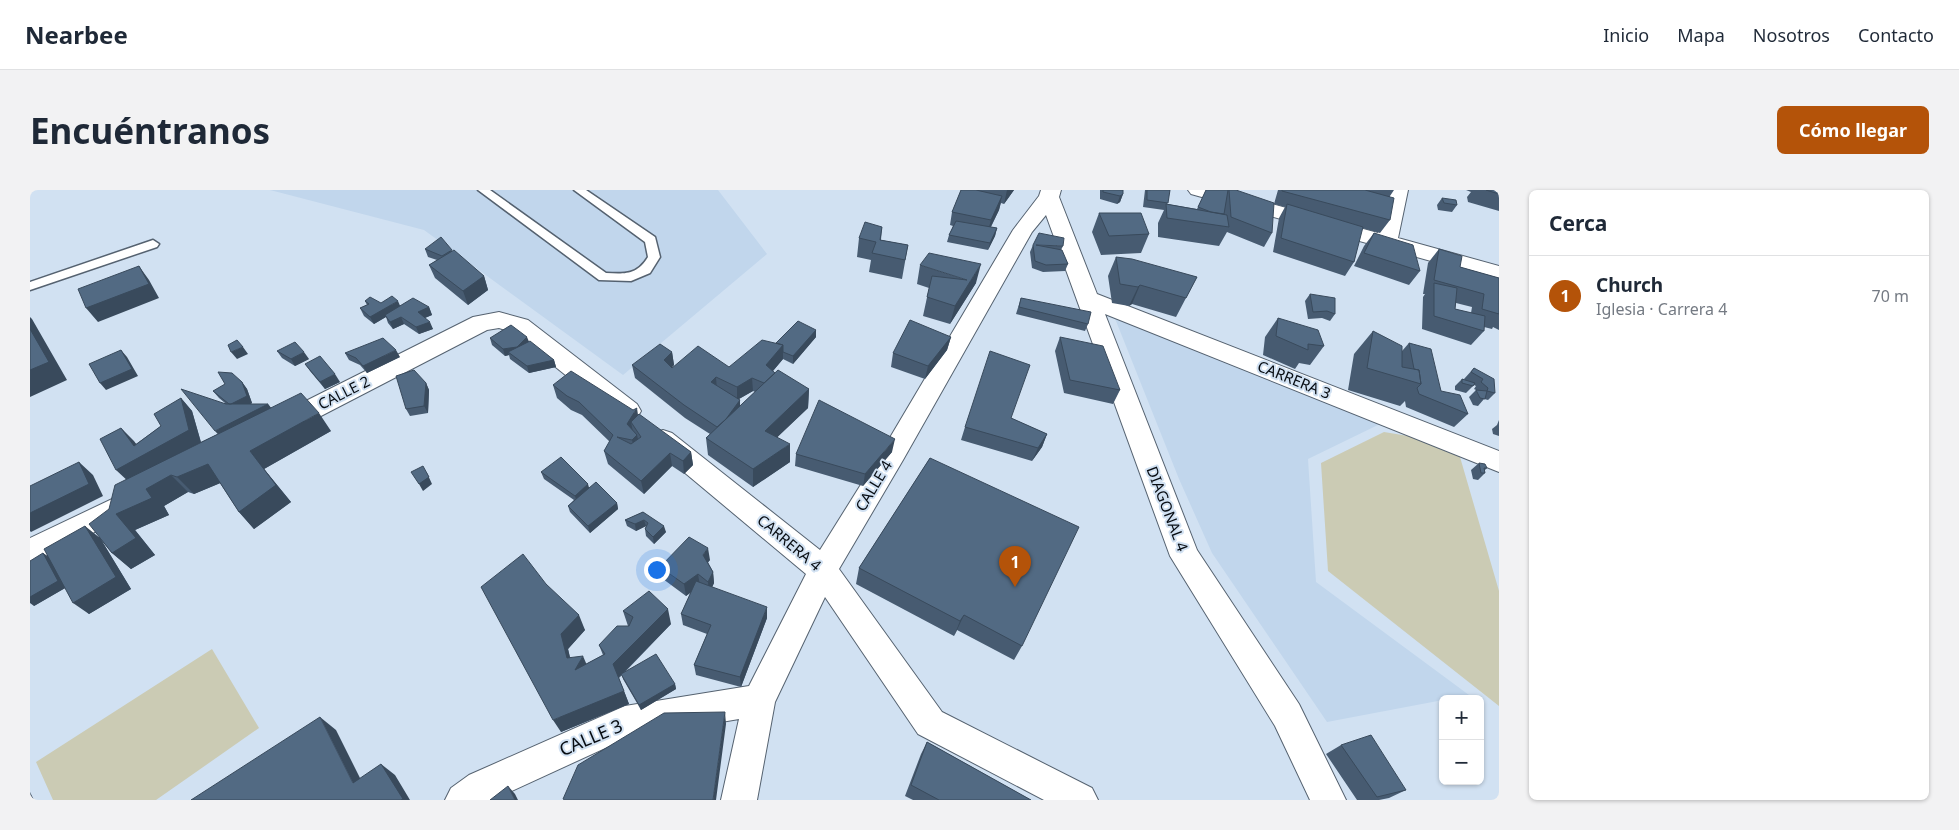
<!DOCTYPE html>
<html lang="es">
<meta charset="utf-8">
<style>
:root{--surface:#fff;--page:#f2f2f3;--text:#1f2937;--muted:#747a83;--line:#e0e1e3;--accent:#b45309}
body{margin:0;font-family:"Noto Sans",sans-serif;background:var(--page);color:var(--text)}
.controls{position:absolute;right:15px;bottom:15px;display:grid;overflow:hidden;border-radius:8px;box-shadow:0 1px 4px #0004}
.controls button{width:45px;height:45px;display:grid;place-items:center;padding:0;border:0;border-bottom:1px solid var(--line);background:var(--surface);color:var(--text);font:25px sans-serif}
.you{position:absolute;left:626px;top:379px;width:18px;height:18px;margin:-12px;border:4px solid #fff;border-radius:50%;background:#1a73e8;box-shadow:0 0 0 8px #1a73e833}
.badge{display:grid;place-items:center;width:32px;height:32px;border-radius:50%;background:var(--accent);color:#fff;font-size:16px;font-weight:700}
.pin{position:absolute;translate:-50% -41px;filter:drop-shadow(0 1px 2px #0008)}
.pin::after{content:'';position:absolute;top:26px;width:18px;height:15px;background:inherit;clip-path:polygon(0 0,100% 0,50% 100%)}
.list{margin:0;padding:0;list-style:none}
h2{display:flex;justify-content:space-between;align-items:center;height:65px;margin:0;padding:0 20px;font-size:21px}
h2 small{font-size:16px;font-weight:400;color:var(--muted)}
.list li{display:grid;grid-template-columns:32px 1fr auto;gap:15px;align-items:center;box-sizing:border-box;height:80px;padding:0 20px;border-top:1px solid var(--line)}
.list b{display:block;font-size:19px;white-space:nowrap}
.list p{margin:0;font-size:16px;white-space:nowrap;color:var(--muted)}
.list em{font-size:16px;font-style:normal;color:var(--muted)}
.map{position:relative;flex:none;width:1469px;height:610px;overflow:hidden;border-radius:8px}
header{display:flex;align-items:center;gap:30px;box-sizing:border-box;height:70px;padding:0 25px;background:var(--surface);border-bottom:1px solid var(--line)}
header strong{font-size:24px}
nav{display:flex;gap:28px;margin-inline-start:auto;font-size:18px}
.intro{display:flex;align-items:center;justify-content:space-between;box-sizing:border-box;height:120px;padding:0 30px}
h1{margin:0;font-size:35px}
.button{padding:12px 22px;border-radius:8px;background:var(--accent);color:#fff;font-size:18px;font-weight:700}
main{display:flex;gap:30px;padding:0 30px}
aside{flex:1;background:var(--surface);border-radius:8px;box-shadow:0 1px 4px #0004}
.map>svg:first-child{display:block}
.built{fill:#c1d6ec}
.green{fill:#cbcbb4}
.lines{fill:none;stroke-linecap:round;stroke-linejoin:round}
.lane-casing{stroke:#556270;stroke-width:3}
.street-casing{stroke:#556270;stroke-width:2}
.lane{fill:#fff;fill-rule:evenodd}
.street{fill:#fff;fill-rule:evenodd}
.wall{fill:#475b71;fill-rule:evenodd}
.shaded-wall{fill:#394a5c}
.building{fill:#526a83;stroke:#394a5c}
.labels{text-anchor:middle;stroke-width:4;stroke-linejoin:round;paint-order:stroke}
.street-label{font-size:15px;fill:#080d13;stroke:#d1e1f2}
.near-street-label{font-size:18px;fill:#080d13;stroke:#d1e1f2}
</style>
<header>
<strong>Nearbee</strong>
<nav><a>Inicio</a><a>Mapa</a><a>Nosotros</a><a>Contacto</a></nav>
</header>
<div class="intro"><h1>Encuéntranos</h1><a class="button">Cómo llegar</a></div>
<main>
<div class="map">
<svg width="1469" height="610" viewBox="0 0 1469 610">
<rect width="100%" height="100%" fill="#d1e1f2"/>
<path class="built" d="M240 0H688L737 64 593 185 394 40Z
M1084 126 1352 233 1278 269 1286 392 1439 505 1413 509V510L1297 532 1182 363 1149 289Z"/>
<path class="green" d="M1354 242 1378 246 1430 267 1469 401V516L1298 381 1291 273Z
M182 459 229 538 126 610H23L6 572Z"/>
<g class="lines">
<defs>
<path id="lane" d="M448 0H460L576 83C595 84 607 85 618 67L615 52 544 0H556L625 47 630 67 620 83 601 91 569 90Z
M123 50 129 54 127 57 0 100V92Z"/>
<path id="street" d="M1011 0H1031L1029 7 1067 104 1469 261V282L1075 124 1167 360 1269 514 1316 610H1280L1245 536 1140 366 1016 25 1002 42 873 270 809 379 912 522 1062 598 1068 610H1014L888 544 795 407 745 512 727 610H691L709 529 597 548 462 610H415L421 598 439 585 595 516 719 496 776 384 624 257 620 250 624 243 633 240 642 243 790 360 855 256 983 40 1009 6Z
M1158 0H1191L1348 43 1358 0H1378L1368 48 1469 76V90L1161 4Z
M469 122 498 130 607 214 611 221 607 228 598 231 589 228 482 142 469 138 457 140 260 242 251 245 242 242 238 235 242 228 443 127Z
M99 301 109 304 113 312 109 320 0 374V348Z"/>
</defs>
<use href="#lane" class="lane-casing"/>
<use href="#street" class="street-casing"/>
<use href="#lane" class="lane"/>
<use href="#street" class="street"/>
</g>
<path class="wall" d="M931 0H984L974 14 971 13 969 20 961 37 967 38 965 46 958 60 917 52 919 45 923 36 920 35 922 22Z
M1070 0H1093V4L1090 12 1087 14 1070 9Z
M1115 0H1140L1137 14 1167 19 1176 0H1206L1242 43 1234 57 1197 42 1189 56 1128 47V33L1134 20 1113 17Z
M1248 0H1364L1360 6V30L1350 43 1332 38 1324 72 1315 86 1243 62 1249 28 1255 17 1244 14Z
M1436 0H1469V21L1438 12 1437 7 1441 2Z
M1412 8 1427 15 1422 22 1408 20 1407 15Z
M1069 23 1119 44 1111 63 1071 65 1062 42Z
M852 37 851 50 878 55 872 89 839 82 841 70 827 67 829 48Z
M1344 43 1390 81 1379 95 1324 76 1334 56Z
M1003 55 1033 56 1031 60 1038 74 1035 81 1013 82 1002 78 1000 62Z
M395 59 422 61 454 86 458 100 438 115 405 88 399 75 407 70 398 67Z
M1409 59 1430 77 1469 88V140L1463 137 1462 139 1454 137V141L1441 155 1392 139 1393 107 1395 104H1393L1398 73ZM1426 113 1442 117 1441 123 1425 119Z
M1086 67 1167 87 1146 127 1102 114 1099 116 1082 113 1078 86Z
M890 75 946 93 920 134 893 126 899 98 887 94Z
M1280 104 1305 124 1300 131 1292 128 1278 129 1275 111Z
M991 108 1058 134 1055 141 986 124Z
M335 111 370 116 399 117 402 125 395 128 403 139 389 144 374 134 363 139 358 133 356 127 344 134 334 126 330 118 337 115Z
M1248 128 1294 156 1280 175 1269 173 1265 179 1233 165 1235 147Z
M786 140V147L763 174 753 169 743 181 745 183 779 199 778 218 747 247 760 272 723 297 678 265 676 248 680 244 655 228 605 188 602 175 642 162 644 175 642 177V178L699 177 746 153ZM723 201 725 202 710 216 709 209Z
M1343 141 1372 161 1379 153 1411 201 1438 224 1424 237 1376 217 1375 211 1370 216 1318 200 1324 164Z
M921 147 917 160 895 189 861 177 863 163Z
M1030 147 1090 200 1083 214 1034 203 1025 161Z
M460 148 499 152 524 170 526 177 499 183 480 169 479 165 475 166 462 155Z
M247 161 279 169 265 176 252 168Z
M315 163 370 167 337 183 330 175 319 170Z
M275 174 310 192 295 199 280 181Z
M1444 178 1465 203 1458 210 1454 209 1448 216 1443 215 1439 207 1446 200 1444 199 1446 196 1444 195 1436 203 1425 200V196L1432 189 1435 190 1434 189Z
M212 192 217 199 222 213 221 214H238L241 218 301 241 234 279 261 312 224 339 209 322 190 293 164 304 158 302 134 316 139 325 105 340 125 365 101 379 82 363 72 351 101 399 59 424 35 398 4 416 13 363 18 367 69 347 79 319 96 289 91 238 106 254 131 236 151 208 162 221 171 252 188 244 195 213 189 208 183 201Z
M396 193 399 200 398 223 380 226 376 219Z
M523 195 608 225 661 262 663 275 654 284 642 276 614 304 578 274 574 261 580 252 552 225 541 220 527 208Z
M981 228 1017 244 1012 257 1002 271 931 250 935 237Z
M1469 230V246L1463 244 1462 239 1467 235Z
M862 262 833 296 765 276 766 264Z
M900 268 992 456 984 470 927 440 924 446 826 394 829 378Z
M1449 273 1457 278 1455 280V283L1448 290 1443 289 1441 280Z
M511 282 559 298 587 313 588 319 560 343 540 322 538 316 544 310 514 289Z
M613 322 636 342 624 354 616 346 615 339 616 336 606 341 597 336 595 330Z
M680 370 678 372 683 382 684 393 682 397 737 428 711 497 666 485 664 475 677 444 653 435 651 424 661 402 656 406 633 389 630 377Z
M516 394 555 440 538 459 540 467 556 474 573 465 569 455 598 436 593 421 641 434 595 482 645 494 646 499 611 520 593 489 592 485 589 488 599 514 531 542Z
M897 552 1001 610H883L875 606 891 564Z
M1311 555 1376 600 1359 608 1349 610H1327L1296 564Z"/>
<path class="shaded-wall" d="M977 0H984L974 14Z
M1093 4 1090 12 1087 14 1090 6Z
M972 6 969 20 957 44 961 30Z
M967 38 965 46 958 60 960 53Z
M951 74 946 93 920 134 925 116Z
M109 76 119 90 129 108 68 132 56 118Z
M454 86 458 100 438 115 433 101Z
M1110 95 1102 114 1099 116 1108 97Z
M368 111 371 118 344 134 340 127Z
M399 117 402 125 392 129 388 122Z
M0 127 2 129 37 190 0 207Z
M371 127 374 134 363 139 360 132Z
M400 132 403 139 389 144 386 137Z
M786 140V147L763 174V166Z
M497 147 500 154 478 162 479 165 475 166 473 159Z
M921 147 917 160 895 189 898 176Z
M753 155V169L736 189V175Z
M213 157 218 164 207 169 201 162Z
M91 160 97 167 108 186 76 200 70 193Z
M366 160 370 167 337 183 333 176Z
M274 162 279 169 265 176 261 169Z
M642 162 644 175 636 184 634 170Z
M524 170 526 177 499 183 497 176Z
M305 184 310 192 295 199 290 192Z
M686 187 687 201 681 192Z
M722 188 723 201 707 210V197Z
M212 192 217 199 222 213 205 221 200 214Z
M396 193 399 200 398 223 394 216Z
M779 199 778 218 735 259V241Z
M151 208 162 221 171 253 100 293 86 280 104 256 91 238 104 251 114 265Z
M710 210V223L689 238Z
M238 214 248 227 196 253 185 241Z
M607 218 609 232H601L603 242 597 234Z
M289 223 301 241 234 279 261 312 224 339 209 322 220 261Z
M1017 244 1012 257 1002 271 1008 258Z
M607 245 610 258 605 263 602 250Z
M865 249 862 262 833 296 835 284Z
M760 254V272L723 297V279Z
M661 262 663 275 654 284 653 271Z
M640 263 642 276 614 304 611 291Z
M49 272 63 285 73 306 1 342 0 341V323Z
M178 274 193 292 164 304 147 287Z
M397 283 402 294 393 301 389 294Z
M141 285 158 302 134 316 139 325 105 340 125 365 101 379 82 363 86 324 116 299Z
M558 294 560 301 547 313 545 306Z
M587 313 588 319 560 343 558 336Z
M614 330 616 336 606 341 605 334Z
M55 336 70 348 101 399 59 424 43 413Z
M634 336 636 342 624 354 623 347Z
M678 358 680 370 675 376 673 365Z
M13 363 22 369 37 397 4 416 0 413V407Z
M683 382 684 393 679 404 678 392Z
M668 384 670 396 656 406 654 394Z
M737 417V428L711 497 710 487Z
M638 419 641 434 588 488 583 474Z
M549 425 555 440 538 459 543 482 537 468 531 444Z
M934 425 927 440 924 446 930 431Z
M553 466 559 480H545Z
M645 494 646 499 611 520 609 515Z
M594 501 599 514 531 542 523 530Z
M695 522 696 534 686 610H683Z
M290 527 306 540 338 604 323 593Z
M351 574 365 585 380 610H371Z
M478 596 485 604 488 610H485Z
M0 602 4 610H0Z"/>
<path class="building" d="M931 0H946L972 6 961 30 922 22Z
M1073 0H1093V4L1090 6 1073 2Z
M1117 0H1140L1138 13 1117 10Z
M1176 0H1198L1194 24 1181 22 1168 17Z
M1199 0H1206L1244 13 1242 43 1201 27Z
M1252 0H1335L1364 8 1360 30 1252 1Z
M1456 0H1469V4Z
M1412 8 1426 10 1427 15 1414 13Z
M1136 14 1197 25 1199 37 1137 28Z
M1257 14 1333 37 1324 72 1251 48Z
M1069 23H1111L1119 44 1079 46Z
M926 31 967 38 960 53 919 45Z
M835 32 852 37 850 50 878 55 875 70 842 63 846 52 829 48Z
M1009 43 1034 48 1033 56 1006 55 1032 60 1038 74 1016 75 1005 71 1003 55Z
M1344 43 1383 55 1390 81 1334 63Z
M411 47 422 60 412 66 395 59Z
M1409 59 1432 66 1430 77 1469 88V124L1452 119 1454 104 1404 90Z
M424 60 454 86 433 101 399 75Z
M899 63 951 74 925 116 897 107 902 86 937 90 890 75Z
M1086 67 1102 69 1167 87 1156 108 1110 95 1108 97 1090 94Z
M109 76 119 94 56 118 48 99Z
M1404 93 1427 98 1425 119 1455 126 1454 141 1404 126Z
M1280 104 1305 108V124L1297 121 1283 122Z
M362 106 368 111 340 127 330 118 339 114 335 111 340 107 351 113Z
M383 108 399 117 388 122 400 132 386 137 371 127 360 132 355 125Z
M991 108 1061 122 1058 134 989 117Z
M1248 128 1288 140 1294 156 1278 154V160L1246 146Z
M880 130 921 147 898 176 863 163Z
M768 131 786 140 763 166 753 162V155L746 153Z
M481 135 497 147 487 157 473 159 460 148Z
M0 139 19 172 0 180Z
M1343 141 1372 156V177L1389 180 1391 194 1337 178Z
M1030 147 1073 156 1090 200 1040 190Z
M353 148 366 160 333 176 326 168 315 163Z
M207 150 213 157 201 162 198 155Z
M732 150 753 155 736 175 745 183 734 193 722 188 707 197 686 187 681 192 710 210 696 229 687 237 654 215 602 175 630 154 642 162 634 170 642 178 668 156 699 177Z
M500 151 524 170 497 176 478 162Z
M265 152 274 162 261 169 247 161Z
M1379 153 1401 159 1411 201 1430 205 1438 224 1389 204 1387 198 1391 194 1389 180 1384 179Z
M91 160 102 179 70 193 59 174Z
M960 161 1000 175 981 228 1017 244 1008 258 935 237Z
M290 166 305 184 290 192 275 174Z
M1444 178 1464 189 1465 203 1457 201 1458 198 1451 192 1453 189 1441 182Z
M384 180 396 193 394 216 376 219 366 186Z
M748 180 779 199 735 241 760 254 723 279 676 248Z
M541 181 603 220 607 218 597 234 607 245 602 250 587 247 601 254 611 247 601 232 609 224 661 262 653 271 640 263 611 291 574 261 583 245 549 212 537 206 523 195Z
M188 182 202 183 212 192 217 206 201 214H199L183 201 195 194Z
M1432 189 1445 193 1443 196 1432 193Z
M151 199 196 214H238L185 241Z
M1446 200 1457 201 1455 209 1450 208Z
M271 203 289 223 220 261 246 295 209 322 178 274 147 287 141 285 116 299 122 308 86 324 106 348 82 363 59 334 79 319 85 295Z
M151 208 159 240 86 280 70 249 91 238 104 256 131 236 124 224Z
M789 210 865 249 835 284 766 264Z
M531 267 558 294 545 306 511 282Z
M900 268 1049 337 992 456 934 425 930 431 829 378Z
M49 272 59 294 0 323V296Z
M1449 273 1455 274 1457 278H1454L1455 283H1451Z
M393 276 399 287 389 294 381 282Z
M566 292 587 313 558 336 538 316Z
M613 322 634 336 623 347 615 339 618 333 614 330 605 334 595 330Z
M55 336 86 387 43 413 14 359Z
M659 347 678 358 673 365 683 382 678 392 668 384 654 394 630 377Z
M13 363 28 391 0 407V371Z
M493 364 516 394 549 425 531 444 537 468 553 466 545 480 575 464 569 455 587 436H599L603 427 593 421 619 401 638 419 583 474 594 501 523 530 451 397Z
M666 391 737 417 710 487 664 475 681 435 651 424Z
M626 464 645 494 609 515 591 484Z
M695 522 683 610H535L533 609 548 575 634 523Z
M290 527 323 593 351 574 373 609 371 610H161Z
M1341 545 1376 600 1347 607 1311 555Z
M897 552 1001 610H909L881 595Z
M478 596 485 610H460Z"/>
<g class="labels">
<g class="street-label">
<text transform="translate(1264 190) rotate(22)" y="5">CARRERA 3</text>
<text transform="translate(314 203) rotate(-27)" y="5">CALLE 2</text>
<text transform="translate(844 296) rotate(-59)" y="5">CALLE 4</text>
<text transform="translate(1137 319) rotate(69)" y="5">DIAGONAL 4</text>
<text transform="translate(759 353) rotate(40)" y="5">CARRERA 4</text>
</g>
<g class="near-street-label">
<text transform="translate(561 548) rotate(-23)" y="6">CALLE 3</text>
</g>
</g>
</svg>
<div class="controls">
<button>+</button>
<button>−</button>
</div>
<div class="you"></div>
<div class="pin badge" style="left:985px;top:397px">1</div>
</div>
<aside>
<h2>Cerca<small></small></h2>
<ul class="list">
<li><span class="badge">1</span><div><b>Church</b><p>Iglesia · Carrera 4</p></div><em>70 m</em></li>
</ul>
</aside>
</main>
